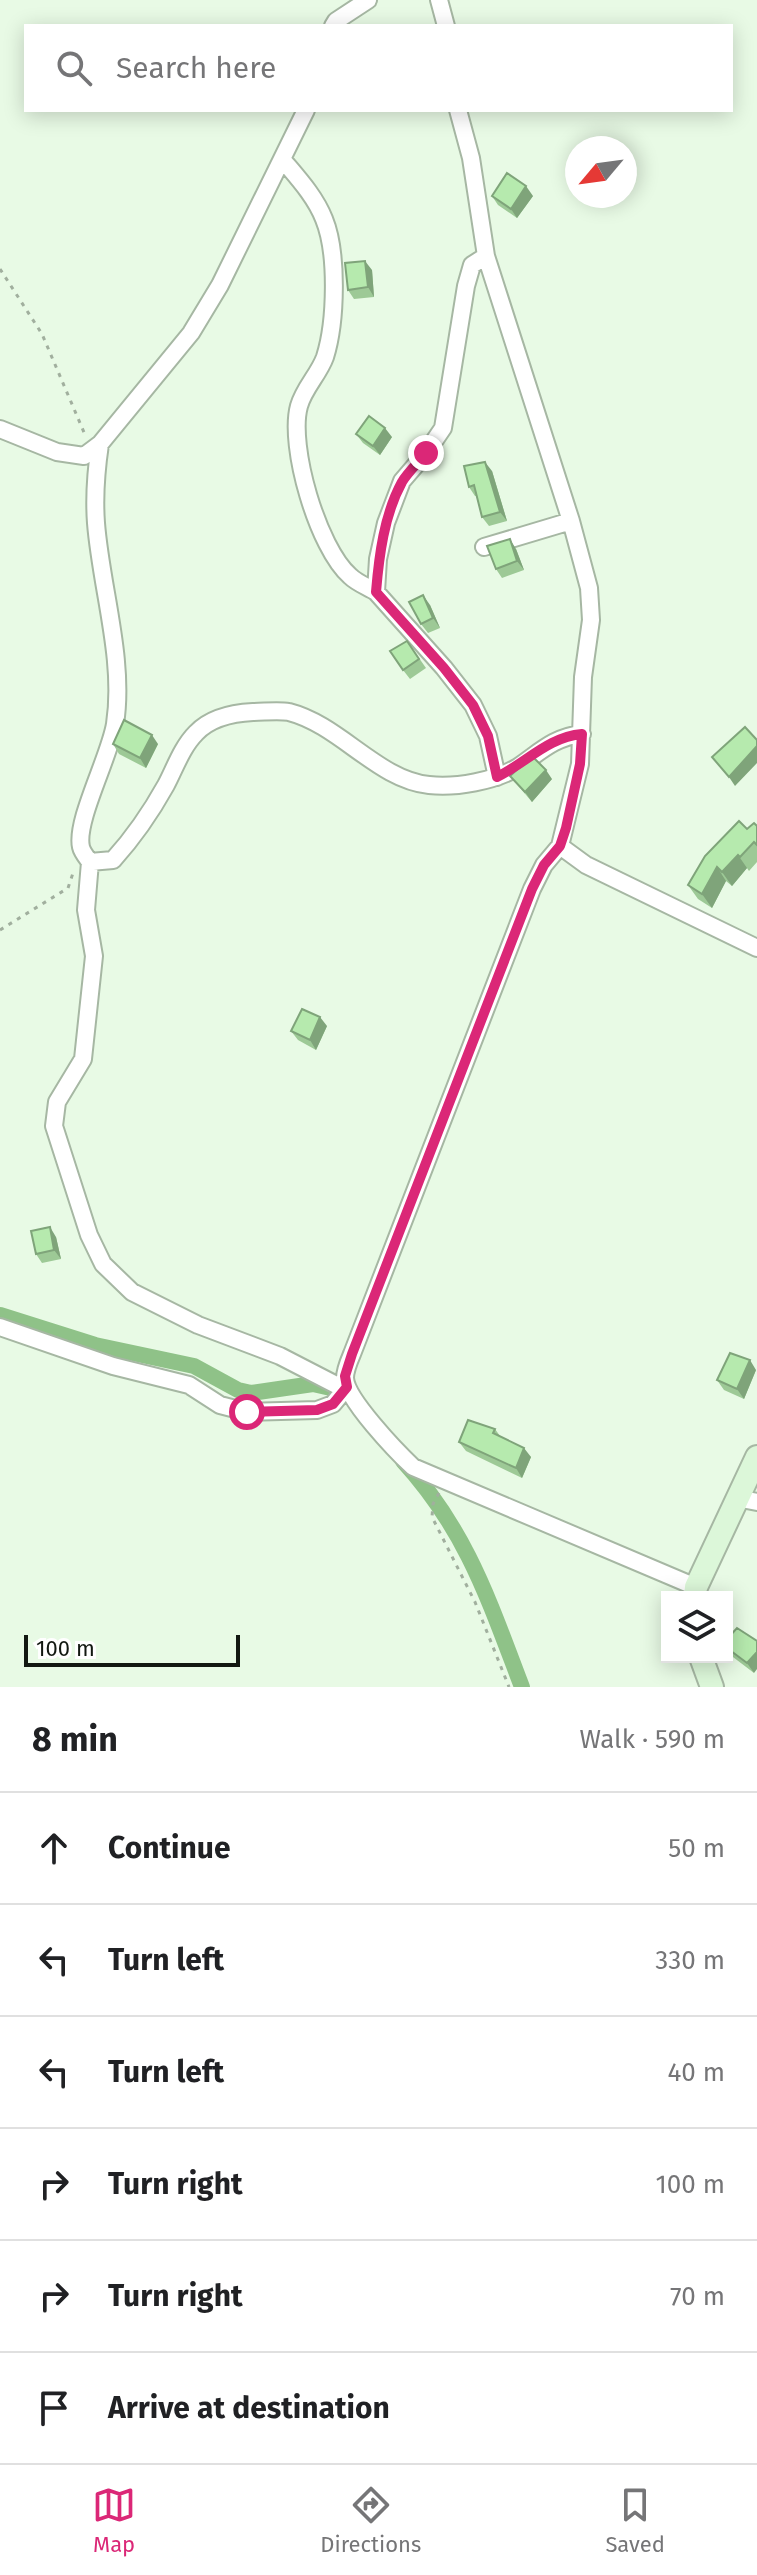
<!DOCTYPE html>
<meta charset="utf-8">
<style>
:root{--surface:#fff;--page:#f6f6f6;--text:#202124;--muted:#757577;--line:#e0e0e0;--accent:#db2777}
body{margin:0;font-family:"Fira Sans",sans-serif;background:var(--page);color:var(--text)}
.controls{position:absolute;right:24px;bottom:24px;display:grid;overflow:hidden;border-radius:0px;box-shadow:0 4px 20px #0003}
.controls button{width:72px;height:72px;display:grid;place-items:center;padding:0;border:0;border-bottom:2px solid var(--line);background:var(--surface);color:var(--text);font:40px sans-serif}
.compass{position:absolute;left:565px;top:136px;width:72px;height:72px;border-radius:50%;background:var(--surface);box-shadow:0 4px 20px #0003;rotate:241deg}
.scale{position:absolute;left:24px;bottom:20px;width:216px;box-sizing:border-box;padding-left:8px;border:4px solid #121811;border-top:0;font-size:22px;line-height:28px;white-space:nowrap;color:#121811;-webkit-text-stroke:6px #fff;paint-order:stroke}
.stop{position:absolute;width:24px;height:24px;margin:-18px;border:6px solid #db2777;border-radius:50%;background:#fff}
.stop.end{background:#db2777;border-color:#fff;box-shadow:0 2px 8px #0008}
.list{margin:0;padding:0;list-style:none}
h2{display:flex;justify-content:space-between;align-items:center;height:104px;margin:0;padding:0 32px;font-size:34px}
h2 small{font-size:26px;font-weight:400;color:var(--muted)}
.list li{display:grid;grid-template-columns:52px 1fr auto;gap:24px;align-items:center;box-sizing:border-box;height:112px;padding:0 32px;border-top:2px solid var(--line)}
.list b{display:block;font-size:30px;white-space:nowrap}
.list em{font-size:26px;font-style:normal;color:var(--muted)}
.icon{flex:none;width:44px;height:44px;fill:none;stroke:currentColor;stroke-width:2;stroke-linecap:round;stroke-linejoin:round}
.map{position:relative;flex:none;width:757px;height:1687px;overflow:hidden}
.search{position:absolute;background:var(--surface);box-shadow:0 4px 20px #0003;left:24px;right:24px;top:24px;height:88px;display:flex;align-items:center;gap:20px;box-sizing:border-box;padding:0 28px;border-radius:0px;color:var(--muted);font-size:30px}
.sheet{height:776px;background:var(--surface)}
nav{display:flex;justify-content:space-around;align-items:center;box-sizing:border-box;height:112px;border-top:2px solid var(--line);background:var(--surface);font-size:22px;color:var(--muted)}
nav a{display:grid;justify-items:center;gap:4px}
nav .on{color:var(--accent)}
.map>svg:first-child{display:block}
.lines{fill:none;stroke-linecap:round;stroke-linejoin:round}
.canal{stroke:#8fc288;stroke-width:16}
.minor-casing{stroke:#a6b7a3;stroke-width:20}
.secondary-casing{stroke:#a6b7a3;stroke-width:26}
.path{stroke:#a1af9e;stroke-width:3;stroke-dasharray:4 6;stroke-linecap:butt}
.minor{stroke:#fff;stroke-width:16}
.secondary{stroke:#dcf7d9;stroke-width:22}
.wall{fill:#9dc996}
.shaded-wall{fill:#7fa47a}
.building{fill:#b6eaae;stroke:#7fa47a;stroke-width:2}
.route{stroke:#db2777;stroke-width:10}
</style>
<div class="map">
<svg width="757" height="1687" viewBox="0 0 757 1687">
<rect width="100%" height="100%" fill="#e8fae5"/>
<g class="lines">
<path class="canal" d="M0 1315 95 1345 194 1366 238 1390 251 1393 313 1384 335 1389
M403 1461C467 1531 489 1601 522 1687"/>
<defs>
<path id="minor" d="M439 0 446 26
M333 26 336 21 368 0
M458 110 471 158 486 256 472 265 466 286 443 428 426 453 402 481 386 523 378 559 376 592 444 668 473 705 488 736 497 777
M282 159C297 177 315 196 324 219 338 253 336 322 325 357 319 374 304 388 299 406 288 446 318 548 350 576 357 583 368 587 376 592
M486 256 571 521 589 588 591 620 583 677 580 764 560 846 544 865 532 889 352 1354C349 1361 345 1370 345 1378 346 1399 397 1452 413 1467L696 1587
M0 429 57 452 84 456 100 444 191 333 220 285 306 110
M100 444C96 471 94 496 96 523 101 588 125 659 115 724 110 756 75 821 81 847 82 852 87 858 90 862L113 860C133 838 151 812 166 785 175 768 182 747 196 733 210 718 233 713 253 712 264 712 278 710 289 712 340 725 378 780 429 785 456 788 495 781 518 767 540 752 554 737 582 734
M484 547 571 521
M560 846 586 865 757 948
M90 862 86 910 94 956 83 1059 57 1102 54 1126 89 1235 103 1264 132 1292 198 1325 280 1356 344 1389
M0 1327 113 1366 189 1385 220 1405 247 1412 317 1410 333 1404 347 1387
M736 1498 757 1502"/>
<path id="secondary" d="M695 1597 696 1587 757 1457
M701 1657 712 1687"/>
</defs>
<use href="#minor" class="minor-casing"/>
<use href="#secondary" class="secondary-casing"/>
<path class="path" d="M0 269 42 334 86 437
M0 930 68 888 73 873
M439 1493 433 1504 432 1517 475 1602 509 1687"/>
<use href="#minor" class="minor"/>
<use href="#secondary" class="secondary"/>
</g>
<path class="wall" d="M492 196H533L517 218 498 205Z
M372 270 374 297 354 299 348 290Z
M356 434 392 437 380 455 363 443Z
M492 471 507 521 489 526 482 517 477 496H475L469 487Z
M516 549 524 570 502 578 496 569Z
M430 605 440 628 428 633 421 624Z
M407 641 426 668 410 679 403 670Z
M113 744H158L146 768 119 754Z
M510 776 552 779 532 802Z
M757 826V862L749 871 747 868 732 886 726 881 712 908 698 899 688 885 747 829Z
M327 1026 316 1050 298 1040 291 1031Z
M56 1237 61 1259 42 1263 36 1254Z
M756 1370 744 1399 724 1390 717 1380Z
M495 1429 500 1436 531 1457 522 1478 466 1451 459 1442Z
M737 1628 754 1673 729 1654 727 1650V1639Z"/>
<path class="shaded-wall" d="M526 186 533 196 517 218 511 209Z
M365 261 372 270 374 297 368 287Z
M385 428 392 437 380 455 373 446Z
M485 462 492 471 507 521 500 512Z
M510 539 516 549 524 570 517 561Z
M423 595 430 605 440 628 433 618Z
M152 735 158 744 146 768 140 758Z
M757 746V763L735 786 729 777Z
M546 770 552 779 532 802 525 792Z
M738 855 747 868 732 886 722 872Z
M717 867 726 881 712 908 702 894Z
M320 1017 327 1026 316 1050 310 1040Z
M50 1227 56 1237 61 1259 54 1250Z
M750 1360 756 1370 744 1399 737 1389Z
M524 1448 531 1457 522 1478 516 1468Z
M757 1652V1669L754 1673 747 1663Z"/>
<path class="building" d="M507 173 526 186 511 209 492 196Z
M365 261 368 287 348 290 345 263Z
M369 416 385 428 373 446 356 434Z
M485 462 500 512 482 517 474 485 469 487 464 466Z
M510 539 517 561 496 569 487 546Z
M423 595 433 618 421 624 409 602Z
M407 641 419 659 403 670 390 651Z
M124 720 152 735 140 758 113 744Z
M745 727 757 740V746L729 777 712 757Z
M532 756 546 770 525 792 510 776Z
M739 821 747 829 754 823 757 826V845L754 842 740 857 738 855 722 872 717 867 702 894 688 885 705 856Z
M302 1009 320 1017 310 1040 291 1031Z
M50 1227 54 1250 36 1254 31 1231Z
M730 1353 750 1360 737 1389 717 1380Z
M468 1420 495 1429 493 1433 524 1448 516 1468 459 1442Z
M737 1628 757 1641V1652L747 1663 727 1648V1639Z"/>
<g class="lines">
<path class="route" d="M247 1412 317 1410 333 1404 347 1387 345 1376 352 1354 532 889 544 865 560 846 566 828 580 764 582 734C548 737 526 763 497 777L488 736 473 705 444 668 376 592C379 556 384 515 402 482 408 472 419 462 426 453"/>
</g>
</svg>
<div class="controls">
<button><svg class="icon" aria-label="layers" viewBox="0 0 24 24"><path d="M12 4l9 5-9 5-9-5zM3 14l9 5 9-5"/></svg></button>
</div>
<svg class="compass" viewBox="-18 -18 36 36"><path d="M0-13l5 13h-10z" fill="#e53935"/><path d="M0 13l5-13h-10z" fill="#757577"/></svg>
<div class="scale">100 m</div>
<div class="stop" style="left:247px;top:1412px"></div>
<div class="stop end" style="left:426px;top:453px"></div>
<div class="search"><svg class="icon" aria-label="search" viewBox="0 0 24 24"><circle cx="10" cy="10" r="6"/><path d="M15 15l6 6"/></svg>Search here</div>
</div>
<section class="sheet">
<h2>8 min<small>Walk · 590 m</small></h2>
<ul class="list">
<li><svg class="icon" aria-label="ahead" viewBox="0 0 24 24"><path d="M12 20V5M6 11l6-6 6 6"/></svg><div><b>Continue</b></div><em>50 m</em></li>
<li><svg class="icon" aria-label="left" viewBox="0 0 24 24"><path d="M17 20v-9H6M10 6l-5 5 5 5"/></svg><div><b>Turn left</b></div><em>330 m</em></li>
<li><svg class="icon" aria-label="left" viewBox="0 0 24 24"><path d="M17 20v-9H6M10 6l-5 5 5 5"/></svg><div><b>Turn left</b></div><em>40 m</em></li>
<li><svg class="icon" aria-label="right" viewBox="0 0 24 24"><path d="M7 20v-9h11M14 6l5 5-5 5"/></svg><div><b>Turn right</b></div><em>100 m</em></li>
<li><svg class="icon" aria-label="right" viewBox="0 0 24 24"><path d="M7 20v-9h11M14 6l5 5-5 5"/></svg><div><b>Turn right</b></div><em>70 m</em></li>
<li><svg class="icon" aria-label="arrive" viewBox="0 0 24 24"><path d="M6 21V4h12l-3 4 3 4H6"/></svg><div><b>Arrive at destination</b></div></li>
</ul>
</section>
<nav>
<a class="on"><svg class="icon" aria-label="map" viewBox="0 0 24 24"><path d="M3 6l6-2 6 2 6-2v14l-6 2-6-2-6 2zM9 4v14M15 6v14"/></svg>Map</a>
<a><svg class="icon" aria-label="directions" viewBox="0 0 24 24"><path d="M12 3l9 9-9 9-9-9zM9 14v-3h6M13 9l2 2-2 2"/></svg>Directions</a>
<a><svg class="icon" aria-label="saved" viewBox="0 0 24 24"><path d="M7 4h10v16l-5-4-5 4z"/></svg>Saved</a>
</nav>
